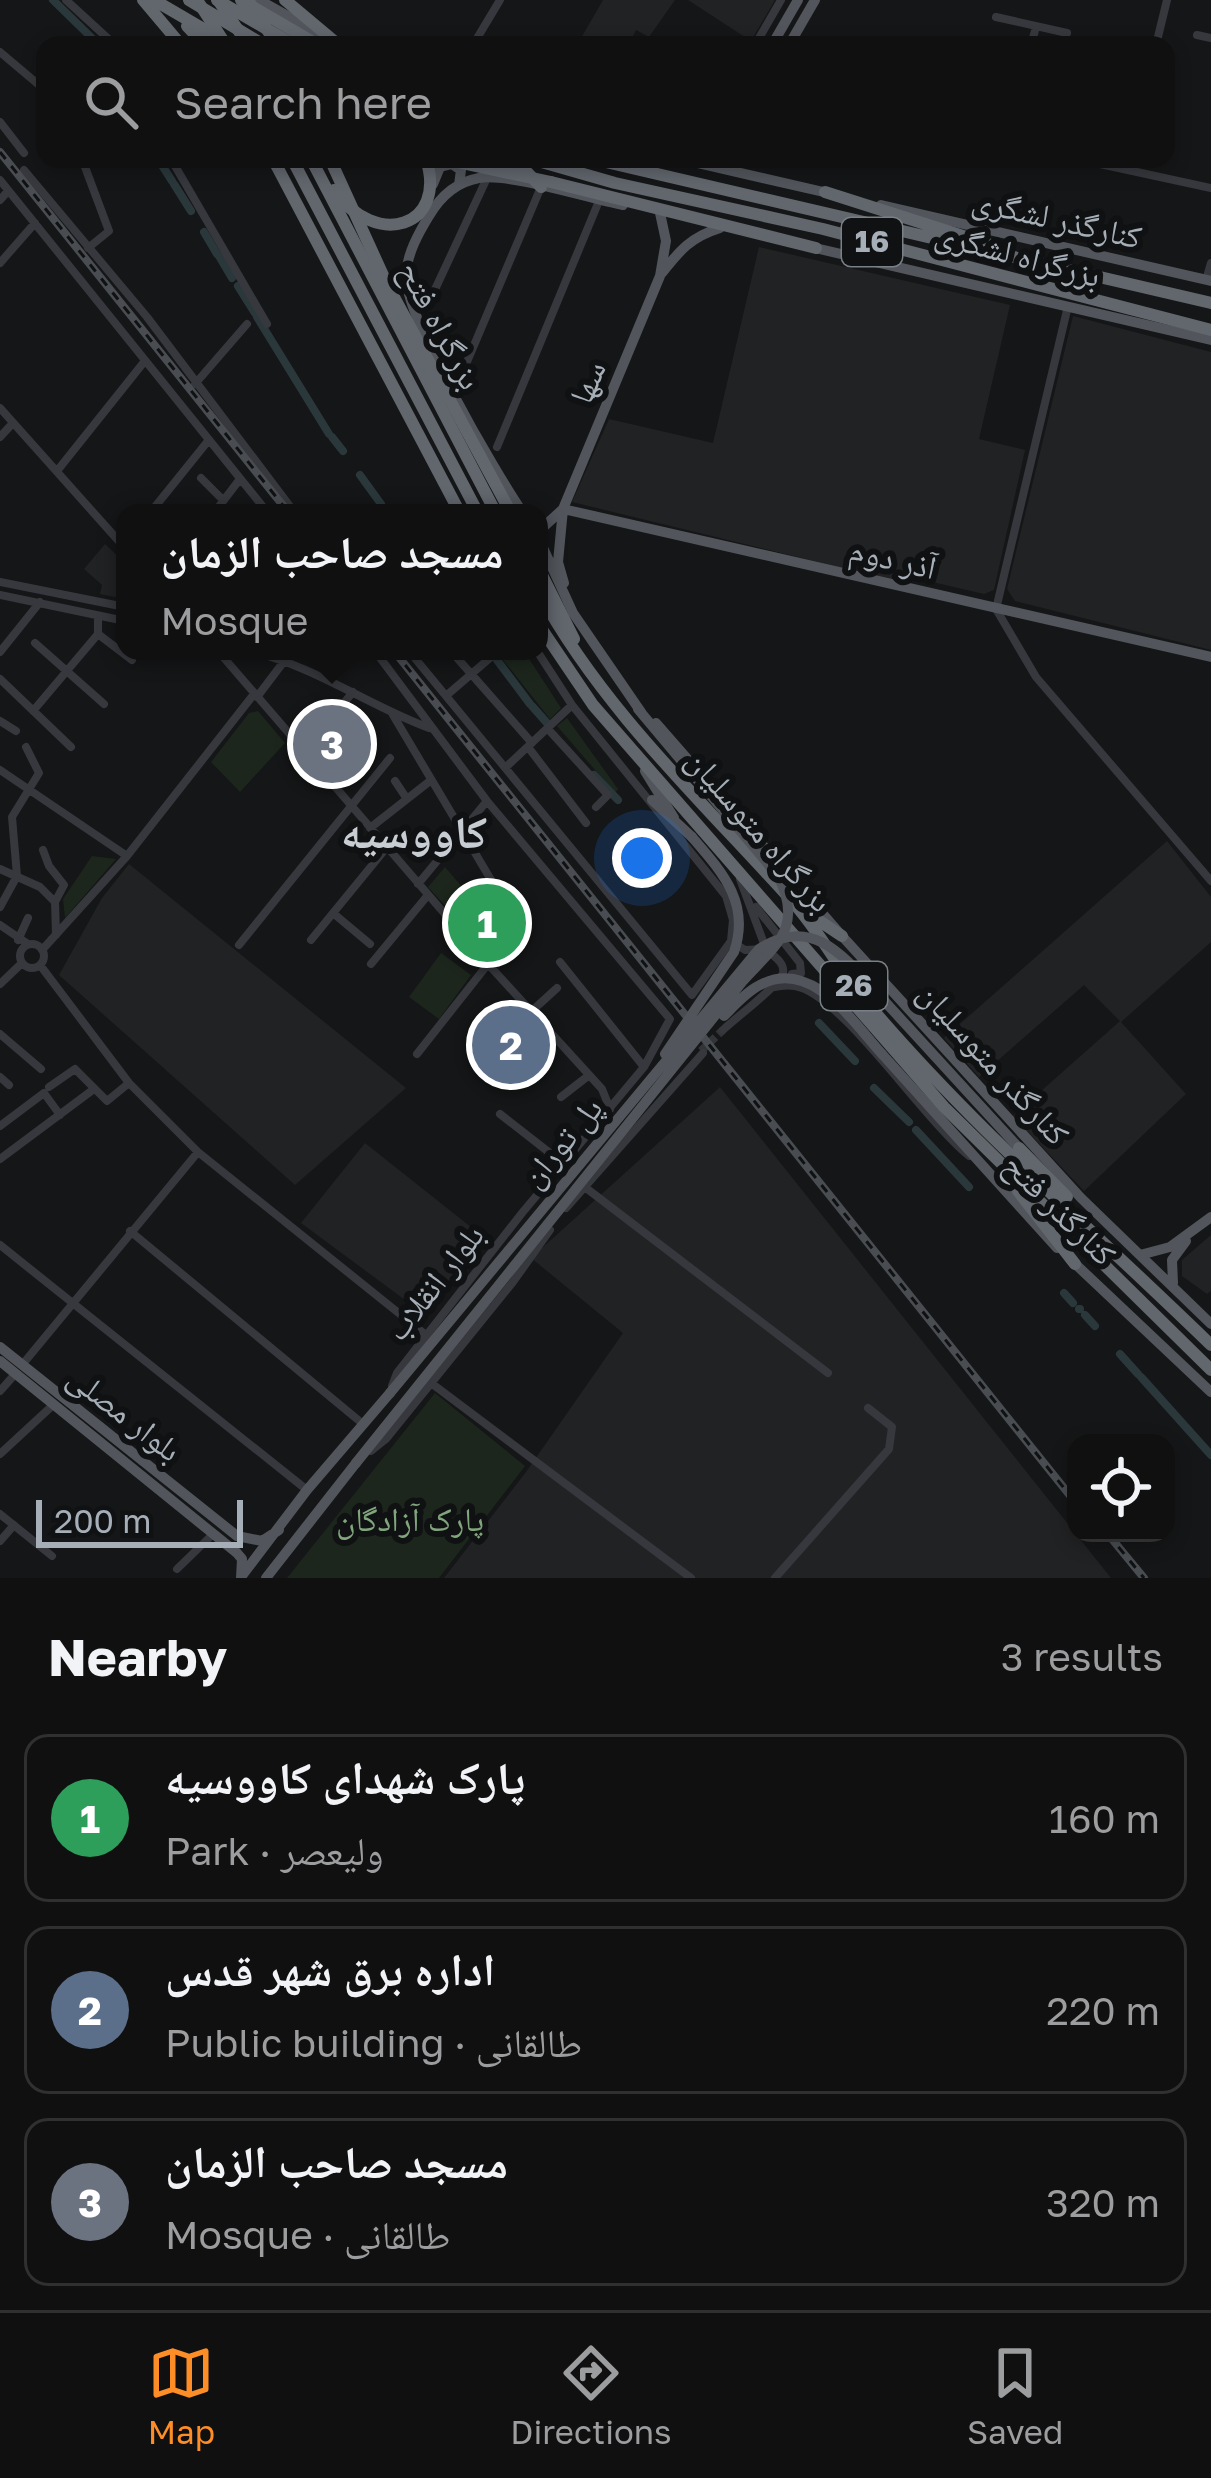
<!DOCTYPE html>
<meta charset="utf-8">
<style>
:root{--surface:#101011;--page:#1e1e1f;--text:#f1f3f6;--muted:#9c9d9f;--line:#303031;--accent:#fd8d27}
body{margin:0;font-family:"Golos Text","Noto Naskh Arabic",sans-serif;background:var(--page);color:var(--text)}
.controls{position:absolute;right:36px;bottom:36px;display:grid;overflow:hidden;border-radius:24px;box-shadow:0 6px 18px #0003}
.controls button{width:108px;height:108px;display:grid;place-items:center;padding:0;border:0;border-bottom:3px solid var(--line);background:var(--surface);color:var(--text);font:60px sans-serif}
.scale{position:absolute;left:36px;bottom:30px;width:207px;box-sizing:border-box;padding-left:12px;border:6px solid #a6afb8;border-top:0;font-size:33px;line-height:42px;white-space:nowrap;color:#a6afb8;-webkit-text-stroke:9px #101112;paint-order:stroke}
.you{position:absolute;left:642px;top:858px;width:42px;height:42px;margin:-30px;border:9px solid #fff;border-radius:50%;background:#1a73e8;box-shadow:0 0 0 18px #1a73e833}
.badge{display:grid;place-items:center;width:78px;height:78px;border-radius:50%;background:var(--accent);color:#fff;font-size:39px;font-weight:700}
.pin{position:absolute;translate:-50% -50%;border:6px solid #fff;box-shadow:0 3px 12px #0006}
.popup{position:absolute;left:116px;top:504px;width:432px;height:156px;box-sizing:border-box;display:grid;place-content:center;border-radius:24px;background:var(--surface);filter:drop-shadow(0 3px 9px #0005);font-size:39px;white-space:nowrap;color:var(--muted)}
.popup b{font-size:45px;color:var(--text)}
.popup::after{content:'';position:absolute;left:50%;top:100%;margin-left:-24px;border:24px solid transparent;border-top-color:var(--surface)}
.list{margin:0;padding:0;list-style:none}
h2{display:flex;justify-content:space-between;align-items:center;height:156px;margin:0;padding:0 48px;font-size:51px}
h2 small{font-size:39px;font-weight:400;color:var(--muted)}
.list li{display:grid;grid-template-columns:78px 1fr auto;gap:36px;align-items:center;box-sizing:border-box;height:168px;margin:0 24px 24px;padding:0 24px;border:3px solid var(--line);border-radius:24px}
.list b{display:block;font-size:45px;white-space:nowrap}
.list p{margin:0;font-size:39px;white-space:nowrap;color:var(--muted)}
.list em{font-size:39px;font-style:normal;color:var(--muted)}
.icon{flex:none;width:66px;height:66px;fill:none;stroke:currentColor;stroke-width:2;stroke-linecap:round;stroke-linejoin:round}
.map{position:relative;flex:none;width:1211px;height:1578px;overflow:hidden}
.search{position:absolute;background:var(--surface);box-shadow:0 6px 18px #0003;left:36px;right:36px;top:36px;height:132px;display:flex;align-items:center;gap:30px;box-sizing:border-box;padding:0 42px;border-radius:24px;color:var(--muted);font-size:45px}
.sheet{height:732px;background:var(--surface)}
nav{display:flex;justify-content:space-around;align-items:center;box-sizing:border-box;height:168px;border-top:3px solid var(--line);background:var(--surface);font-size:33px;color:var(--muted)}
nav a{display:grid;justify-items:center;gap:6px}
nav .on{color:var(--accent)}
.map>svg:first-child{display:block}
.built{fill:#212224}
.green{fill:#1d261d}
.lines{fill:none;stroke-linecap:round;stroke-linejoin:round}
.canal{stroke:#2a383c;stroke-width:8}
.minor-tunnel{stroke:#323537;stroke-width:8;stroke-dasharray:8 4;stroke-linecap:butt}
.minor{stroke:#36383d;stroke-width:8}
.major{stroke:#52565c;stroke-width:10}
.highway{stroke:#62676e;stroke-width:12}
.rail-casing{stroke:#494d52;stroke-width:8}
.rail{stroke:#101112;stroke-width:3;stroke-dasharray:9;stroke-linecap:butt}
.major-bridge{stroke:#52565c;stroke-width:10}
.highway-bridge{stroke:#62676e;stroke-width:12}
.labels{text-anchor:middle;stroke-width:12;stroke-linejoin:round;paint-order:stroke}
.shield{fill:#101112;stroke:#798086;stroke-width:3}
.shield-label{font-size:30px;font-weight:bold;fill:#a6afb8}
.street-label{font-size:33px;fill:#a6afb8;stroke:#101112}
.park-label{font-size:33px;fill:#81a57c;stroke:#101112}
.district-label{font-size:45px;font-weight:bold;fill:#c8cdd4;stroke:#101112}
</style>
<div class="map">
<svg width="1211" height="1578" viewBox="0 0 1211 1578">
<rect width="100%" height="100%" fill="#151617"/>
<path class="built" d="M603 0H675L649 37 636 30 629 45H577Z
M688 0H775L751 41Z
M759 247 1010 305 979 439 1025 450 994 590 984 594 902 575 900 582 572 502 609 419 713 443Z
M1073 316 1211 352V650L1015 601 1007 589Z
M105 544 125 563V599L100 594 102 585 84 569Z
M1167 841 1211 897V942L1121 1022 1186 1094 1084 1191 1013 1116 1120 1021 1084 985 979 1077 944 1038Z
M129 864 406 1088 295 1185 59 975 102 898Z
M720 1087 1111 1578H444L526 1472 623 1333 531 1258Z
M365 1143 486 1239 424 1314 301 1223Z
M1211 1235V1291L1207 1294 1182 1276V1260Z"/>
<path class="green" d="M496 651H524L561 708 550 719Z
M258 711 285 743 240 792 211 762 249 713Z
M567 718 618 789 615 793 557 726Z
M92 856 116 859 65 918 63 899Z
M445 867 475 902 491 889 526 945 499 965 428 887Z
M441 953 471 975 439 1019 409 997Z
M435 1393 525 1466 439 1578H287Z"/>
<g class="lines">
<path class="canal" d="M53 0 99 45
M158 159 172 181
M174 184 191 211
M204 232 217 254
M219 256 232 278
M238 286 255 313
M257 317 329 434
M332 437 343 451
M360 475 381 504
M497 660 530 704
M532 706 547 723
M594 775 618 800
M819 1023 855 1061
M874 1088 909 1122
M916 1130 969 1187
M1064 1293 1073 1303
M1079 1309H1080
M1085 1315 1095 1326
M1120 1354 1138 1374
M1141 1377 1211 1455"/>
<path class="minor-tunnel" d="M701 1051 723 1030"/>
<path class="minor" d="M66 0 115 45
M996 17 1067 33
M1197 35 1211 38
M473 45 500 0
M755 45 781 0
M1031 45 1036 27
M1156 45 1167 0
M0 52 45 90
M0 122 24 153
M82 159 109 231 88 248
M171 159 267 324
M1077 159 1211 188
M24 170 147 317 295 513
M0 180 268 513
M0 200 8 191
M0 263 35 223
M1206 280 1211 263
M431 298 487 178
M1068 306 996 609 1036 677 1211 881
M461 376 541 187
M195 384 247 324
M0 408 125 548
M0 437 13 423
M497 447 599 201
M57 471 144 362
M201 478 223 500
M150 513 208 441
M214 513 240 479
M0 582 125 607
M0 595 125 621
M98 634 132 660
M35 643 104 704
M218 651 488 964 602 1089 610 1109
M249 651C315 666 367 705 429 728
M331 651 337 655
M375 651 487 801 670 1019 644 1067 522 1213 397 1373 392 1386
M409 651 692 995 731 941
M451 651 532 743
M537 651 572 705 726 896 733 920 731 941 745 950 766 949C773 956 785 962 783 973 780 985 734 1019 723 1030
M0 652 40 602
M0 679 71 747
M447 695 498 651
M257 697 285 660
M33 711 98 634V616
M393 715 525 937
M332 717 353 692
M0 721 16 731
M548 729 608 795 596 807
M528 747 586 823
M506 767 572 705
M0 770 127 856
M395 781 407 799
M370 828 430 781
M43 850 49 866 64 885 55 902
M0 869 40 887 55 902 56 935
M740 879 766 949
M418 884 487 801
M0 907 17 876 12 817 39 773 26 747
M756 907 800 963 801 973 792 974
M333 913 370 944
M0 925 28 944
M18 940 28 918
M311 940 387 847
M20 956a12 12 0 1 1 24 0a12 12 0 1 1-24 0Z
M239 945 390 758
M42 950 127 856 254 694
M560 962 644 1067
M371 964 428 895
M40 965 129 1083 198 1152 426 1335
M0 984 22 963
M774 987C783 985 792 984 802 988 848 1005 923 1118 969 1156
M533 1010 557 988
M0 1034 41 1069
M417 1054 488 964
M0 1077 9 1085
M49 1087 75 1069 107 1101 129 1083
M561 1097 588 1076
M500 1114 564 1164
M0 1126 44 1093 60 1115
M0 1159 94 1089
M586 1188 828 1373
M566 1208 703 1053
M130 1231 363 1424
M0 1245 307 1490
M22 1365 198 1152
M431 1383 691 1578
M0 1391 16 1373
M371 1451 386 1439 513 1282 550 1230
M0 1454 52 1406
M0 1514 52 1556
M0 1541 14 1525
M177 1569 212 1535
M775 1578 889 1449 892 1427 868 1408"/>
<path class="major" d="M259 0 340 45
M772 45 798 0
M789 45 815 0
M680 159 828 193
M433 184 440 167 452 164 461 170 459 185
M881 205 1211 281
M811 247 1211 340
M662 273C680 250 691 237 720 228
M563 509 1211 657
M523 513C496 474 404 316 406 275 407 254 418 234 429 216 440 197 456 182 479 178 511 173 587 198 623 205
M539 531 563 509
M539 539 573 613 641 712
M564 583 558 562 563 509 660 276 666 241 660 213
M656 723 842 936 1081 1198 1211 1324
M645 771 674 818
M652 800 692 837
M877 993 1019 1148
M882 1054 1057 1248
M1140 1255 1170 1247 1211 1217
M1071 1260 1211 1392
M1173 1283 1172 1260 1186 1241
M0 1347 237 1536 262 1541 279 1530
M0 1361 237 1553 242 1559 241 1578
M241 1577 307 1490 390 1393
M266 1578 356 1463"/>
<path class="highway" d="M143 0 181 45
M154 0 224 41
M189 0 264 45
M217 0 294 45
M241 0 318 45
M285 0 334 41
M187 26 205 45
M273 159 460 513
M292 159 478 513
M311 159 496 513
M488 159 526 171 541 187
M531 159 615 183 823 229 1211 330
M593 159 1211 303
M551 182 816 248
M334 190C376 250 448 227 426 159
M825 192 988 244
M539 569 574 639
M539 592C603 710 703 802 792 901 821 933 840 972 868 1004 972 1127 1096 1233 1211 1345
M539 625 593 705 944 1107 1211 1370
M803 910 842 936
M1019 1148 1067 1197
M1018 1191 1075 1264"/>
<defs>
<path id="rail" d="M0 152 289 513
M394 651 1076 1503
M1107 1533 1144 1578"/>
</defs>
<use href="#rail" class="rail-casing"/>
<use href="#rail" class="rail"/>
<path class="major-bridge" d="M724 1016C735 1005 746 992 760 985 811 957 853 1022 882 1054
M665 1054 734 952C751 903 722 872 692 837
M390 1393 759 949C812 915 843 955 877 993
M356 1463 742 982C774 946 805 929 778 876L638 709"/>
<path class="highway-bridge" d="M197 0 226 45
M218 0 248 45
M248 0 277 45
M330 159 387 284 511 513
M443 159 551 182"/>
</g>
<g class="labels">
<g class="shield">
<rect x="842" y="218" width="60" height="48" rx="9"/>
<rect x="821" y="962" width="66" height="48" rx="9"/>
</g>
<g class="shield-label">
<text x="872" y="252">16</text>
<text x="854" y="996">26</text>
</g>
<g class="street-label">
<text transform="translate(1057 218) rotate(13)" y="12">کنارگذر لشگری</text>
<text transform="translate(1018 254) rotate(15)" y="12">بزرگراه لشگری</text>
<text transform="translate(441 325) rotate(62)" y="12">بزرگراه فتح</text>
<text transform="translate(587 382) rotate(-67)" y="12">سها</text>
<text transform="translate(893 558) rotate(13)" y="12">آذر دوم</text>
<text transform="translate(760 830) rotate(49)" y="12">بزرگراه متوسلیان</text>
<text transform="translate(994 1063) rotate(48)" y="12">کنارگذر متوسلیان</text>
<text transform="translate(561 1142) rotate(-50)" y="12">پل توران</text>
<text transform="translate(1060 1209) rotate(45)" y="12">کنارگذر فتح</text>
<text transform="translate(434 1282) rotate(-52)" y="12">بلوار انقلاب</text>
<text transform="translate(125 1413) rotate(38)" y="12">بلوار مصلی</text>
</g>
<g class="park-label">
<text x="410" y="1531">پارک آزادگان</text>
</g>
<g class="district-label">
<text x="414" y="848">کاووسیه</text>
</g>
</g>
</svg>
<div class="controls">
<button><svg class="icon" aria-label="locate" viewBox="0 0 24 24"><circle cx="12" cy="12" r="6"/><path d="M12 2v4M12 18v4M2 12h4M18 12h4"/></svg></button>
</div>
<div class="scale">200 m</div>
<div class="you"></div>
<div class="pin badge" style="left:487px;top:923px;background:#2e9e5b">1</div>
<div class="pin badge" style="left:511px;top:1045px;background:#5c6f8a">2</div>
<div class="pin badge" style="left:332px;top:744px;background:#6b7280">3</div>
<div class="popup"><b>مسجد صاحب الزمان</b>Mosque</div>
<div class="search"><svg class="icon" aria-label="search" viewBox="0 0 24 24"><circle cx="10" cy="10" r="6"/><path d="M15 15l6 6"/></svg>Search here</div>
</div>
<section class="sheet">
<h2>Nearby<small>3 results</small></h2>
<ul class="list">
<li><span class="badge" style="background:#2e9e5b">1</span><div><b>پارک شهدای کاووسیه</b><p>Park · ولیعصر</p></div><em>160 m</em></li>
<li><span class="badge" style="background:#5c6f8a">2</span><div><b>اداره برق شهر قدس</b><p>Public building · طالقانی</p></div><em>220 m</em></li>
<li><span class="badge" style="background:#6b7280">3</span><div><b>مسجد صاحب الزمان</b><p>Mosque · طالقانی</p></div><em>320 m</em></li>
</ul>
</section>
<nav>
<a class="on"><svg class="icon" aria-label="map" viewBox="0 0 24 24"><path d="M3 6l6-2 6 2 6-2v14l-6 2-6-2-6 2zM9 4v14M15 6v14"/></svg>Map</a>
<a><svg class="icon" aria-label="directions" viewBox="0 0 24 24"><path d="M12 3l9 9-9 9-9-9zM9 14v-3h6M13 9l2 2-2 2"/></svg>Directions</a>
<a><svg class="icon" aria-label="saved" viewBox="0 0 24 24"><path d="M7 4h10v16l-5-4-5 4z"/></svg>Saved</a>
</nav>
